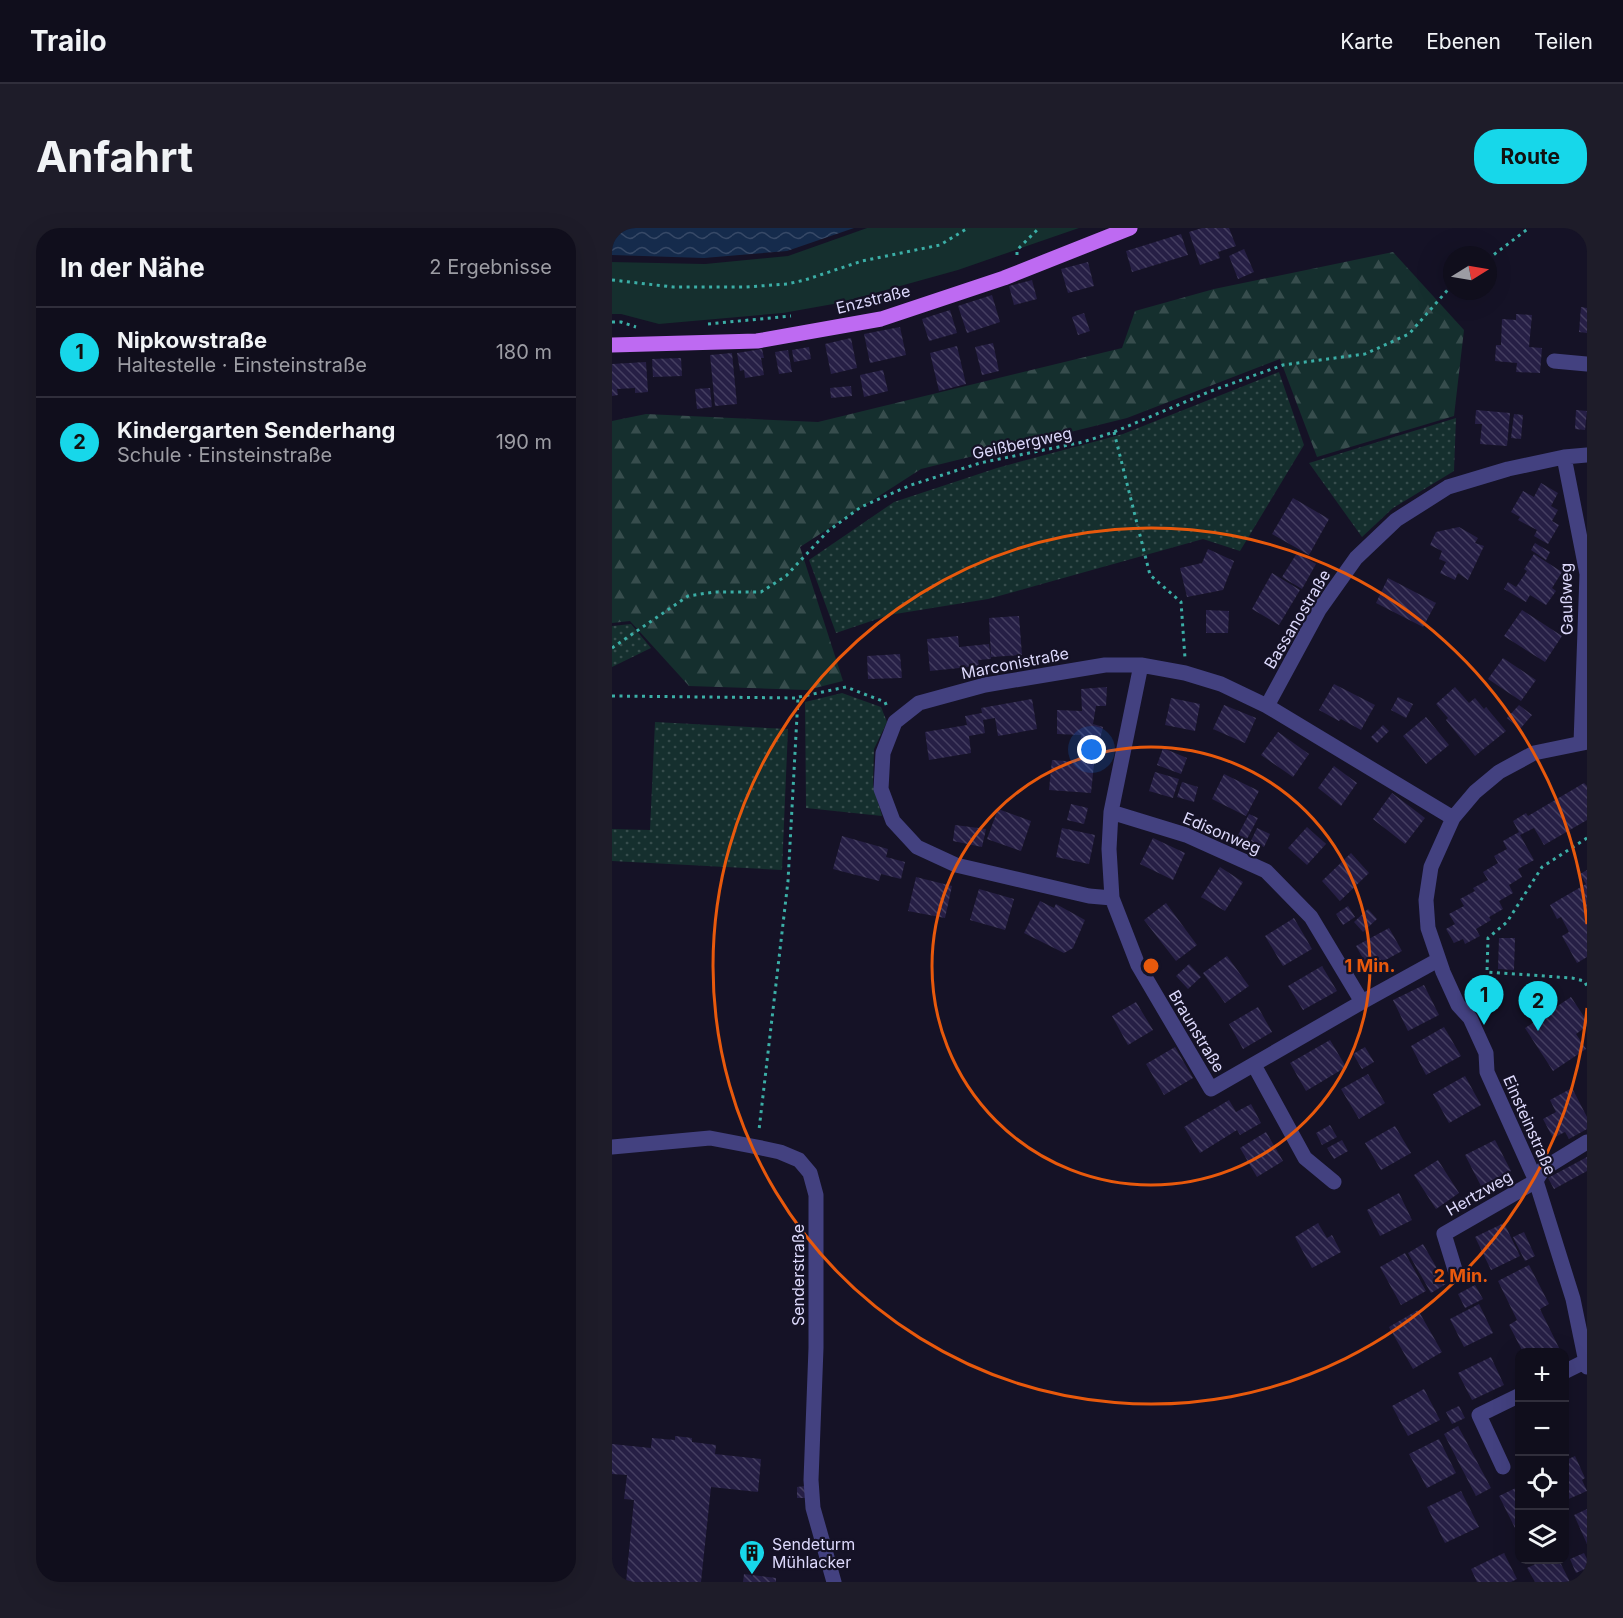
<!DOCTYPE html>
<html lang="de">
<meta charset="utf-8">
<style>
:root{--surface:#100e1c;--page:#1e1c29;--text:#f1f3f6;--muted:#9c9ca3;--line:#302e3b;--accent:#17d7ea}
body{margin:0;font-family:Inter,sans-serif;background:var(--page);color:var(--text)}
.controls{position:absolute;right:18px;bottom:18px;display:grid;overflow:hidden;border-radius:12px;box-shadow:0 6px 24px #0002}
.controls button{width:54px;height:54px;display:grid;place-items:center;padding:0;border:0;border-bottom:2px solid var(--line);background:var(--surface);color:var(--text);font:30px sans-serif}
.compass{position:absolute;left:831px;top:18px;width:54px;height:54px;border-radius:50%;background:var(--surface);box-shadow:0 6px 24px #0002;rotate:79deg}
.you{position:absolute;left:480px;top:522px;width:21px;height:21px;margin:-15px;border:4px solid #fff;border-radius:50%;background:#1a73e8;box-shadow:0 0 0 9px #1a73e833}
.badge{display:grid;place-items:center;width:39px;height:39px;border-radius:50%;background:var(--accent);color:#111;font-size:20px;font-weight:700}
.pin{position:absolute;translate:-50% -50px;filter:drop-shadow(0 2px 3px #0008)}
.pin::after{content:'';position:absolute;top:32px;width:21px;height:18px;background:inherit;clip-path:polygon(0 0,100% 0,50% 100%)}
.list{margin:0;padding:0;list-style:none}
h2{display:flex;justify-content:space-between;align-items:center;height:78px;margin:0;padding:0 24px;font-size:26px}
h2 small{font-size:20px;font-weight:400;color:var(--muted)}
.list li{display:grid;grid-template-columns:39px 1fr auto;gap:18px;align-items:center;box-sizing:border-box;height:90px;padding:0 24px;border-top:2px solid var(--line)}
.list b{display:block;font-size:22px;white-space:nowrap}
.list p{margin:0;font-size:20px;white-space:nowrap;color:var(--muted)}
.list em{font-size:20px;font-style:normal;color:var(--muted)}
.icon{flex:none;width:33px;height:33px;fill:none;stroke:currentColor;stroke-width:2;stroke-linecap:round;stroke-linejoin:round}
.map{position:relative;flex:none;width:975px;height:1354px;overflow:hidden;border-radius:24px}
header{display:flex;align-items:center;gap:36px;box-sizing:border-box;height:84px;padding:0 30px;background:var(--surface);border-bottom:2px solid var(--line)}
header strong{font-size:28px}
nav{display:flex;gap:33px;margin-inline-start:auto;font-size:21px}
.intro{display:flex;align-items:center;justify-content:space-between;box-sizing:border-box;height:144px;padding:0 36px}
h1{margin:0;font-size:42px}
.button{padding:15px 27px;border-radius:24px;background:var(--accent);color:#111;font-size:21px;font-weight:700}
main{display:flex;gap:36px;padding:0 36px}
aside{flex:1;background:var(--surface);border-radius:24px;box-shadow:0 6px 24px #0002}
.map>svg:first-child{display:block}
.grass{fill:url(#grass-dots)}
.forest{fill:url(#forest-firs)}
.park{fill:#152f2e}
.water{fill:url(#water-waves)}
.building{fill:url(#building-back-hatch)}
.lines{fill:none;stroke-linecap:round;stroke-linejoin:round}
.path{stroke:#3baea6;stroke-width:3;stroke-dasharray:3 4.5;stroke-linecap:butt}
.minor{stroke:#434180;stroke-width:15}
.major{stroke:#be6af2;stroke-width:15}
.ring{fill:none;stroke:#e8590c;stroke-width:3}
.labels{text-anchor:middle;stroke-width:4.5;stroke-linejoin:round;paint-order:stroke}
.street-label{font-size:16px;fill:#ddd9fc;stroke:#151226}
.poi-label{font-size:16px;fill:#ddd9fc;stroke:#151226;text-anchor:start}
.centre{fill:#e8590c;stroke:#151226;stroke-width:3}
.ring-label{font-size:18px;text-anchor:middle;font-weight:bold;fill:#e8590c;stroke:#151226;stroke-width:4.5;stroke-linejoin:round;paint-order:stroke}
</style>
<header>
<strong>Trailo</strong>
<nav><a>Karte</a><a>Ebenen</a><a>Teilen</a></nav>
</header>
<div class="intro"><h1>Anfahrt</h1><a class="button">Route</a></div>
<main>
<aside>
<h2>In der Nähe<small>2 Ergebnisse</small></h2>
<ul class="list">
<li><span class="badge">1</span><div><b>Nipkowstraße</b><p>Haltestelle · Einsteinstraße</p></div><em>180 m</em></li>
<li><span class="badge">2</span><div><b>Kindergarten Senderhang</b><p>Schule · Einsteinstraße</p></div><em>190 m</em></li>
</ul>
</aside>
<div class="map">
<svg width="975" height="1354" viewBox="0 0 975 1354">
<defs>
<pattern id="grass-dots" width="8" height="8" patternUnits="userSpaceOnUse" patternTransform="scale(1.5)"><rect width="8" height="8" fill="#152f2e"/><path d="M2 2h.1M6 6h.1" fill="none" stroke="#374d4d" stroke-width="1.8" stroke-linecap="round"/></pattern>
<pattern id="forest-firs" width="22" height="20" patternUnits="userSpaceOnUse" patternTransform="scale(1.5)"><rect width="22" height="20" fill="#152f2e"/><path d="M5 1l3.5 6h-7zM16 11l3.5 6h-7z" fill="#374d4d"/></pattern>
<pattern id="water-waves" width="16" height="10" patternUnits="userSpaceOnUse" patternTransform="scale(1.5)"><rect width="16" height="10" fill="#152b4c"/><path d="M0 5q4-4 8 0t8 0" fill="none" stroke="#374967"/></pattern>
<pattern id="building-back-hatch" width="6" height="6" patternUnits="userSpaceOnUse" patternTransform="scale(1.5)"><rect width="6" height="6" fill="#261f45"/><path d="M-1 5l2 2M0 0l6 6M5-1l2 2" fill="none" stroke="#453f61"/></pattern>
</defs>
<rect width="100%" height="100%" fill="#151226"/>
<path class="grass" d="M667 144 692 217 628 323 591 311 376 371 277 387 224 405 197 332 282 274 385 240 511 206Z
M844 190 842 243 781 280 750 309 697 235Z
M19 396 39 420 0 439V398Z
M230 465 269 479 275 494 262 521 261 557 270 588 194 580 193 474Z
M43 494 176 501 170 642 0 633V601L38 602Z"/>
<path class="forest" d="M781 24 852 102 842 188 705 229 668 131 515 190 309 241 188 319 231 453 195 462 77 458 18 393 0 395V193L34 186 206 194 510 120 523 83 602 61Z"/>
<path class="park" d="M255 0H467L346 42 227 75 171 85 47 96 9 86H0V34L93 36 176 28Z"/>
<path class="water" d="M0 0H242L175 23 92 30 0 27Z"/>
<path class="building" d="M590 0H617L624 18 606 24 608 30 588 37 577 4Z
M569 6 576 27 520 44 514 23Z
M632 21 642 44 626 51 617 28Z
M476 34 482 58 456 65 449 41Z
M420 52 425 71 402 77 397 58Z
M380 67 388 94 355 105 346 78Z
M969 79 975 80V105L967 104Z
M338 82 345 105 317 113 310 91Z
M472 85 478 103 466 107 460 89Z
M904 86 920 87 917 119 930 120 928 145 904 144 905 135 883 133 884 117H889L890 91 904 92Z
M288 99 294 127 258 135 252 106Z
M239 110 245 140 219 146 213 116Z
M381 115 387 143 370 147 363 119Z
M345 118 354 156 327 163 318 125Z
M197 119 199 131 182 134 180 122Z
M150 121 152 130H149L152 147 133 150 132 142 128 143 125 125Z
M176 122 180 144 167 146 163 124Z
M120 125 125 176 103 178 98 127Z
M69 130 70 148 41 149 40 131Z
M34 134 36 164 23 165V160L5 161 6 167 0 168V136Z
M271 142 276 163 252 169 248 147Z
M239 158 240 168 219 170 218 160Z
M98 160 100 179 85 181 83 161Z
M864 182 898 185 895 218 868 216 870 196H863Z
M964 182 975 183 973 202 963 201Z
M902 186 911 187 909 211 899 210Z
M929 255 946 265 939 278 946 282 940 293 947 297 936 316 922 308 925 302 906 292 908 289 899 284 911 263 922 269Z
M681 270 717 291 697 327 660 306Z
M847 299 866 310 863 315 872 318 856 352 846 345 843 352 828 345 834 334 827 331 830 323 818 317 824 304Z
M923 315 938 324 934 332 919 322Z
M596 321 622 333 611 362 575 369 568 340 590 335Z
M685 325 704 336 690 361 670 349Z
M922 326 950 344 940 360 944 363 934 377 918 367 914 374 892 361 896 354 904 359 915 343 912 341Z
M660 345 688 362 667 397 640 381Z
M776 350 824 375 811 399 764 375Z
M594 382 617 383 616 405H594Z
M910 382 950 408 933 434 892 408Z
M407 388 410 427 379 429 377 390Z
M346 408 347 419 377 416 379 431 366 432 367 438 318 443 315 411Z
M288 426 290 450 256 451 255 428Z
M891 430 924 452 909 473 876 451Z
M722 456 763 477 749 502 729 491 727 493 707 482Z
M495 459 494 478H484L481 496 491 499 482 536 479 565 437 562 440 532 466 534 469 507 445 506V482L470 483 469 461Z
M843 459 857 475 863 470 872 481 874 479 894 503 863 528 834 492 836 490 824 476Z
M786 469 801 476 794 490 779 482Z
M559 470 588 476 583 503 553 497Z
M420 471 425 501 386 508 383 490 371 492 373 505 357 508 359 525 317 532 313 504 355 497 353 488 370 485 369 480Z
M612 477 644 490 633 515 601 501Z
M907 477 920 487 908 501 895 490Z
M814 489 837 517 814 536 791 508Z
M771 497 777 503 765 515 759 509Z
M666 504 697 526 681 549 649 527Z
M551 520 575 530 569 546 545 537Z
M722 538 745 555 729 578 706 560Z
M543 544 567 551 561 570 537 563Z
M612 546 647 563 634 588 600 571Z
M570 554 586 559 582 574 565 569Z
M972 555 975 558V592L932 617 922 600 908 607 922 632 906 641 910 649 897 657 901 665 887 673 891 681 877 689 879 692 864 701 868 708 853 716 851 711 842 715 834 701 843 696 837 686 852 678 848 671 863 663 861 660 876 652 871 644 886 635 882 628 895 621 891 613 907 604 901 593 914 585 916 588Z
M780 565 813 590 793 616 761 591Z
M459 576 476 580 472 596 455 592Z
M386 581 419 593 409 623 375 611Z
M637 586 646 590 635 611 626 607Z
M343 597 374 601 370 619 341 613Z
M695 599 714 616 695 637 676 620Z
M450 600 483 607 477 636 444 629Z
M645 600 658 606 652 619 639 613Z
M230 608 276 621 274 629 293 634 289 651 269 646 267 653 221 641Z
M541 610 573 625 561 652 528 636Z
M739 625 757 645 728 673 710 653Z
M608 639 631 654 613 683 589 669Z
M975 642V729L965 735 950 708 957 704 949 689 945 691 938 677 974 656 968 646Z
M304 649 340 658 333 690 296 683Z
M367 661 402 671 393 702 358 692Z
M428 673 442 680 444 676 473 692 461 720 452 725 412 705Z
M554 675 585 717 564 733 532 692Z
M736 678 743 689 731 697 724 686Z
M756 681 765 691 751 704 742 694Z
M682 690 700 721 671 738 653 708Z
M777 700 790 723 757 741 744 718Z
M887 710H903L902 742 886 741Z
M615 728 637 758 613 775 591 745Z
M577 736 589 749 576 761 564 748Z
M710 738 725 763 691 782 676 758Z
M812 757 827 787 796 803 781 772Z
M959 769 975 793V798L964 806 974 821 941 843 913 800 924 793 917 782 934 771 941 781Z
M524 774 541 802 516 817 500 788Z
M646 779 660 804 631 821 617 796Z
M832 799 849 828 814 847 799 818Z
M718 812 734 839 694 863 678 835Z
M563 819 581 850 552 867 534 836Z
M753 819 762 834 750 841 741 826Z
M756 846 773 875 747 891 729 861Z
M853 848 869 877 837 895 821 866Z
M960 860 975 889V901L957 911 953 904 941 910 931 891 944 884 938 872Z
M617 872 624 884 639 876 649 895 628 907 625 902 588 925 572 899Z
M718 897 725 909 710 917 704 905Z
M783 898 799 925 769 942 753 915Z
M654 904 671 933 645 949 628 920Z
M730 912 736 923 722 931 715 920Z
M883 912 899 943 869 958 853 927Z
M975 929V943L942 961 936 950Z
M826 932 847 965 824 981 802 947Z
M787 965 800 992 768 1008 755 982Z
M706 995 715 1010 720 1007 729 1024 700 1040 683 1009Z
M892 995 908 1028 879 1042 863 1009Z
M912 1004 923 1028 913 1033 901 1009Z
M811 1016 834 1056 819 1065 796 1025Z
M793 1025 814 1063 789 1077 768 1039Z
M917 1037 937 1076 928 1081 948 1122 943 1124H911L897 1097 905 1092 886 1053Z
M863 1057 871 1071 853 1080 846 1066Z
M867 1076 881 1105 852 1119 838 1091Z
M806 1082 830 1124 801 1141 777 1099Z
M879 1129 892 1157 860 1172 846 1145Z
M812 1161 828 1192 796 1208 780 1178Z
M847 1178 853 1190 840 1196 834 1184Z
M846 1198 879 1260 864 1268 832 1206Z
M63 1208 80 1210V1214L104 1217 103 1226 149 1231 146 1264 99 1259 89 1354H14L22 1272 12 1271 15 1247 0 1246V1216L39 1220 40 1210 63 1212Z
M827 1211 844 1245 815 1260 797 1226Z
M963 1228 973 1250 970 1252 975 1263 952 1273V1233Z
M193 1258V1270H185V1259Z
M908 1258V1301L904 1302 887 1268Z
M849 1263 867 1299 833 1315 815 1279Z
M975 1281V1316L962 1287Z
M892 1325 905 1351 899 1354H865L859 1341Z
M972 1325 975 1331V1340L964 1345 958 1331Z
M932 1332H947L958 1354H923L915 1340Z
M132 1346 164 1350V1354H131Z"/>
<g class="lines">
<path class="path" d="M405 27V22L427 0
M876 31 917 0
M0 52 61 59H134L175 56 193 52 250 33 328 17 356 0
M245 77 288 65
M0 94H9L24 99
M96 96 179 88
M502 204 538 347 569 374 573 430
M0 420 76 368 102 364H149L174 348 216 303 249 279 299 257 368 235 471 214 502 204 599 163 671 137 753 126 797 106 840 57
M0 468 186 470 176 653 147 902
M187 469 234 459 273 474 275 479
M975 610 930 639 895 694 876 710 875 744 960 750 972 753 975 758"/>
<path class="minor" d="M942 133 975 136
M952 229 975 346 969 515
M529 437 499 584 497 621 500 670 526 737 599 861 750 774 826 732
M655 478 707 382 744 330 784 292 836 259 896 241 952 229 975 227
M975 514 922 525 887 544 863 564 841 590 819 639 814 672 816 700 831 744 846 777 858 790 874 825 875 844 924 953 961 1071 975 1139
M499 584 574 607 654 643 699 689 750 774
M500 670 477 668 344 637 305 619 281 593 269 561 271 525 283 494 307 475 373 457 493 437H529L573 445 609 456 655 478 841 590
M642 837 693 930 722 954
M0 919 98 910 145 919 168 924 187 932 198 945 204 967V1120L199 1252 201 1280 222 1354
M844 1045 832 1006 924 953 931 941 975 914
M952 1144 974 1133
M891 1239 867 1187 908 1167"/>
<path class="major" d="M0 117 145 113 269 91 392 50 518 0"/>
</g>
<g class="ring">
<circle cx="539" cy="738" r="219"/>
<path d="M975 780A438 438 0 1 1 975 696"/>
</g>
<defs>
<symbol id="building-pin" viewBox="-11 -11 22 30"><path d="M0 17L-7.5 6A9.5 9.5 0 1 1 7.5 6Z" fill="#17d7ea" stroke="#151226"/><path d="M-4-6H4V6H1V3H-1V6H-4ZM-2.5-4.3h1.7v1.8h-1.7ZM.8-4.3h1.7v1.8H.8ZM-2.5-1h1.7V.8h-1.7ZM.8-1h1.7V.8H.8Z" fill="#111"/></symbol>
</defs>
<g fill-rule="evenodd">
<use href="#building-pin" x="125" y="1310" width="30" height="40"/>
</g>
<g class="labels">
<g class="street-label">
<text transform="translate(261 71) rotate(-14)" y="6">Enzstraße</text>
<text transform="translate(410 215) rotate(-12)" y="6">Geißbergweg</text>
<text transform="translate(954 371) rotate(-91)" y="6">Gaußweg</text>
<text transform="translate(685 391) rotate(-59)" y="6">Bassanostraße</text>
<text transform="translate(403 435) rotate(-11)" y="6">Marconistraße</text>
<text transform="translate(610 605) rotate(23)" y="6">Edisonweg</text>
<text transform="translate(585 803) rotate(59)" y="6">Braunstraße</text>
<text transform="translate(918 897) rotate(66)" y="6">Einsteinstraße</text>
<text transform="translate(867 965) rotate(-30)" y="6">Hertzweg</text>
<text transform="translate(186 1047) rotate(-90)" y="6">Senderstraße</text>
</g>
<g class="poi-label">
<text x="160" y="1322">Sendeturm<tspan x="160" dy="18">Mühlacker</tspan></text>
</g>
</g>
<circle cx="539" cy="738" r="9" class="centre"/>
<g class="ring-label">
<text x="758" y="744">1 Min.</text>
<text x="849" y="1054">2 Min.</text>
</g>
</svg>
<div class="controls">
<button>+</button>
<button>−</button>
<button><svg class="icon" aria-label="locate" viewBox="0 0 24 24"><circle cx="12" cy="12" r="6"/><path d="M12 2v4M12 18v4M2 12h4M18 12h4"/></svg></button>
<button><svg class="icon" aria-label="layers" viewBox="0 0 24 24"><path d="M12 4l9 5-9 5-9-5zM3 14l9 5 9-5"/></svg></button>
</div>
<svg class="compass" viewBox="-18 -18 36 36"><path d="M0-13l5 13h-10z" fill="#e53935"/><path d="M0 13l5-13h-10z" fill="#9c9ca3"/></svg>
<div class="you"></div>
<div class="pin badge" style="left:872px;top:797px">1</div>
<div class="pin badge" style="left:926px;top:803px">2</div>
</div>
</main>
